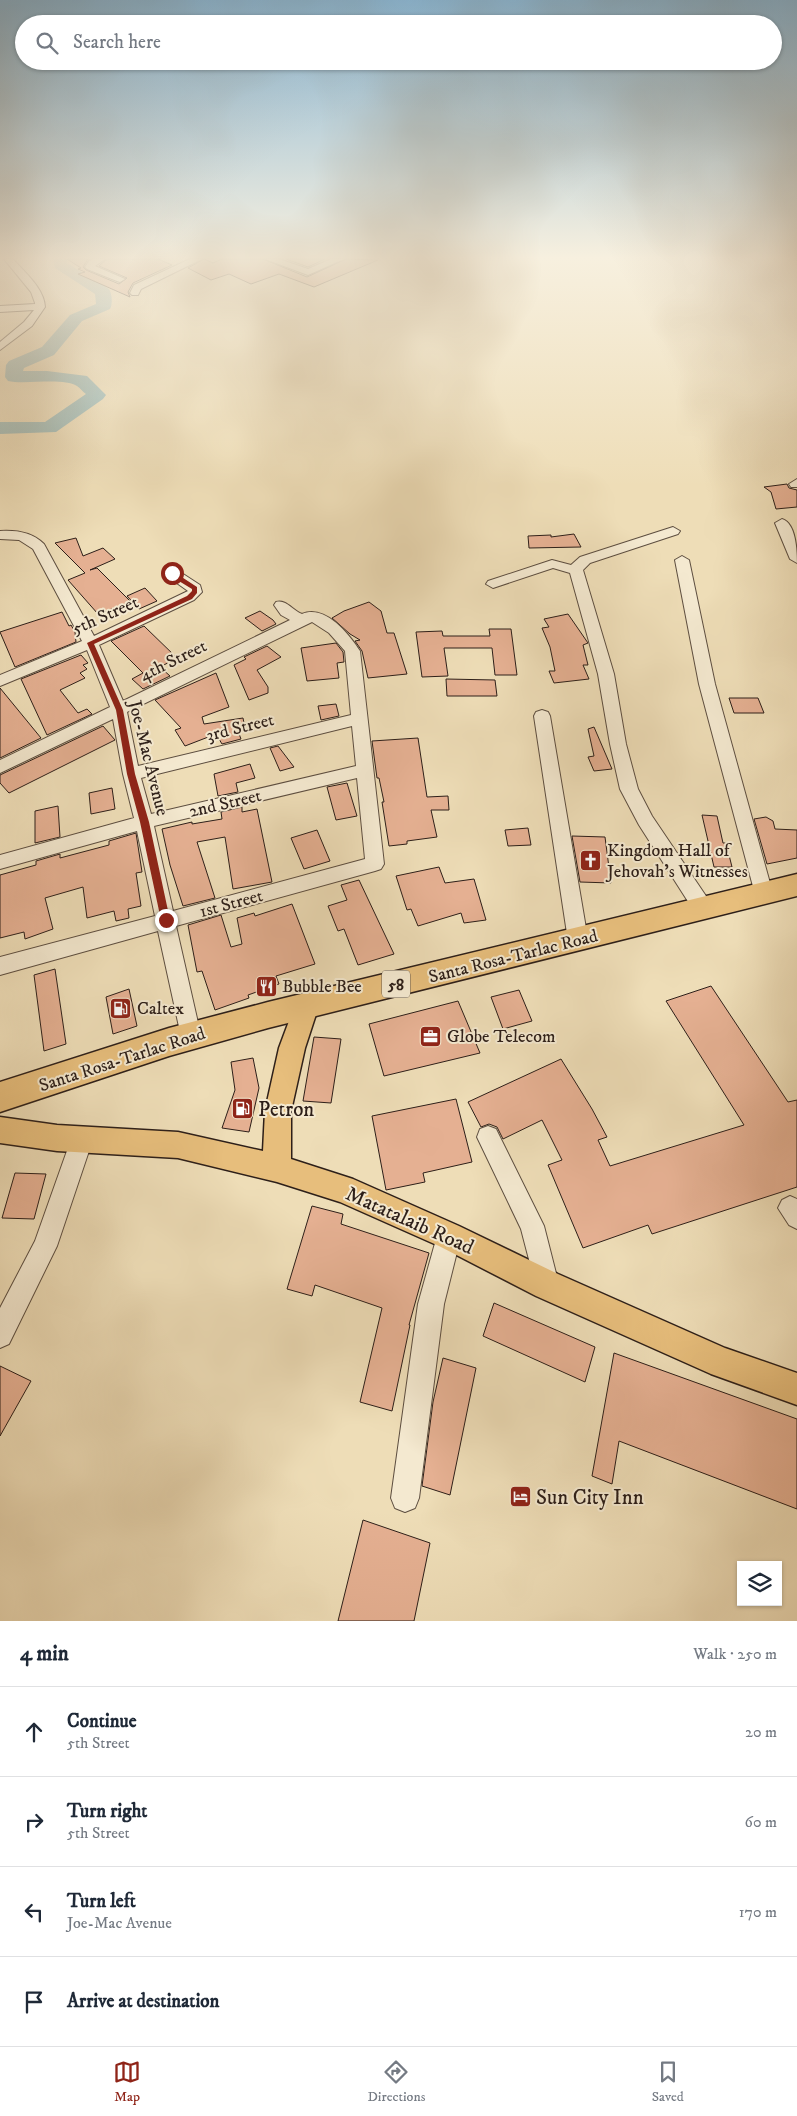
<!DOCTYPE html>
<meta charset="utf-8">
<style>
:root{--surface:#fff;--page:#f6f6f7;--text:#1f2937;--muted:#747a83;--line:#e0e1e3;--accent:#8f2418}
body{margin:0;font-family:"IM FELL DW Pica",serif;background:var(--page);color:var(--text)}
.controls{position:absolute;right:15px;bottom:15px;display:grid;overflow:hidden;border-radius:0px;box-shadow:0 1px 4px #0004}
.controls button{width:45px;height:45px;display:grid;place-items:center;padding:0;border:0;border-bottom:1px solid var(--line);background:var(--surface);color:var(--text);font:25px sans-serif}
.stop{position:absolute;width:15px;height:15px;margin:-11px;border:4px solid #8f2418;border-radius:50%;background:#fff}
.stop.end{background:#8f2418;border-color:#fff;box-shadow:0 1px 5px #0008}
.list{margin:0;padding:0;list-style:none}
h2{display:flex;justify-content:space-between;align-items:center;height:65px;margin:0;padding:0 20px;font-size:21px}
h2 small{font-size:16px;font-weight:400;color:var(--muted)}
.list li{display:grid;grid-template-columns:32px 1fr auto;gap:15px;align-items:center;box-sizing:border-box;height:90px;padding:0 20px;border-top:1px solid var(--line)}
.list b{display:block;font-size:19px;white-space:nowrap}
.list p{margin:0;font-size:16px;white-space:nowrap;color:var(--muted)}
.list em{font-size:16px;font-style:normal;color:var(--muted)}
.icon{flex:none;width:28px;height:28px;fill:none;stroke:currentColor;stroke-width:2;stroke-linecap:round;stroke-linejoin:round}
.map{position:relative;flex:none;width:797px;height:1621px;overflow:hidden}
.search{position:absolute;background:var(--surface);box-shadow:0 1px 4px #0004;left:15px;right:15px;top:15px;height:55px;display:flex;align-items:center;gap:12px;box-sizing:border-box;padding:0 18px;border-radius:28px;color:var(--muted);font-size:19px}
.sheet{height:425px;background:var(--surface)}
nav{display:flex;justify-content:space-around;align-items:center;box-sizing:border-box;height:70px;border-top:1px solid var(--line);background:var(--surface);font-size:14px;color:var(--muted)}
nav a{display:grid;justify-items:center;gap:2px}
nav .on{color:var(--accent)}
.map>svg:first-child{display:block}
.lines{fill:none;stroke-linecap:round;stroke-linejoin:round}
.river{fill:#9cbab7;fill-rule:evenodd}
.building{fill:#e5b092;stroke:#2d1f19}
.minor-casing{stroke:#5d4e40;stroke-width:2}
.major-casing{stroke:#2d1f19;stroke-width:3}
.highway-casing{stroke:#2d1f19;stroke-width:3}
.minor{fill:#f4e9d0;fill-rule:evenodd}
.major{fill:#e7be7c;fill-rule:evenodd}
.highway{fill:#e7be7c;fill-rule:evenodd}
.route{fill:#8f2418}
.labels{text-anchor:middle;stroke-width:4;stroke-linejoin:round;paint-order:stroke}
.shield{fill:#f4e9d0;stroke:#695c50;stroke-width:1}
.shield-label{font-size:16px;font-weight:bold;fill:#2d1f19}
.street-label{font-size:18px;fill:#2d1f19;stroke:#f4e9d0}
.poi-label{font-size:18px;fill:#2d1f19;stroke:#f4e9d0;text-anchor:start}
.near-poi-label{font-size:21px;fill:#2d1f19;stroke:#f4e9d0;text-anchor:start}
.near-street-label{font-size:21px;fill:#2d1f19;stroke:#f4e9d0}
</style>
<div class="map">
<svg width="797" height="1621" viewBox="0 0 797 1621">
<rect width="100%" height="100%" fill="#eeddb7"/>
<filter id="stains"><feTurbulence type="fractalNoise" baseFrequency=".004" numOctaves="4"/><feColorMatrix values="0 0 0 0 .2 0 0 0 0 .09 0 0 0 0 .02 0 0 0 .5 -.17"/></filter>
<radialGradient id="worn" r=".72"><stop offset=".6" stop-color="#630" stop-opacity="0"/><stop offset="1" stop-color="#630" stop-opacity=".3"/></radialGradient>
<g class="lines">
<path class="river" d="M53 259H67V263L109 289C112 294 113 304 110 309L82 321 54 355 24 368 23 371H47L87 376 106 395 103 399 56 432 0 434V422H45L86 394C83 392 80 388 77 386 63 377 25 385 8 381L5 377 6 365 9 361 42 347 70 315 96 304 95 294 55 268Z"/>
</g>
<path class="building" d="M67 259H88L83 267 86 270 119 284 127 278 99 266 107 259H158L172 265 133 283 128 292 130 297 78 274 85 272 78 269 81 268Z
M204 259 213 263 222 259H263L307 277 346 259 378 260 314 287 279 274 251 284 229 274 211 280 188 268Z
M286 259H325L308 267Z
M787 484 789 488 797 490V507L776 509 771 492 764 487Z
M574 534 581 547 529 548 528 536 551 535V537Z
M76 538 83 556 103 548 115 559 90 570 97 568 131 602 98 614 68 580 85 573 55 543Z
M145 588 157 601 139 609 127 596Z
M369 602 381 611 387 633H394L407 674 368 678 362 651 355 641 360 640 350 634 332 618 344 611Z
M260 611 273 620 276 624 262 631 245 618Z
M62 612 69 626 71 625 75 632 76 642 15 667 0 632Z
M568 614 588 643 583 645 588 665H583L589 679 554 683 549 671H555L550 647 542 628 549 627 544 619Z
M144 626 177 658 160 667 170 676 143 689 132 679 143 673 111 641Z
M489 629H511L517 675H495L492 648H444L448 676 422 677 416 632 442 631 443 636H490Z
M336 643 343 652 344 662 337 663 339 678 307 681 301 648Z
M267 646 281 657 257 670 268 687V693L249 700 234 665 246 659 244 657Z
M81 655 88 663 83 665 87 669 80 673 85 678 60 690 78 713 87 709 92 714 47 735 21 679Z
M216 673 229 707 202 717 204 724 243 718 244 723 236 726 241 739 222 744 216 734 185 746 175 730 181 728 155 700Z
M446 679 495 680 497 696H447Z
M0 688 41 738 0 758Z
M729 698H758L764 713H734Z
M336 704 339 716 321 720 318 706Z
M103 726 115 740 9 793 0 783V775Z
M594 727 612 769 594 771 588 757 594 756 588 729Z
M418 738 427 797 448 796 449 810H431L437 837 407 841V844L389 846 382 802H384L379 778H377L372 741Z
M278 746 294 767 280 771 270 748Z
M250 764 255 778 236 783 238 792 218 796 214 774Z
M347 783 357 816 336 820 327 787Z
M112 788 115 809 91 814 89 793Z
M58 806 60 837 35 843V811Z
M242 807V812L257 809 272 882 233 889 225 837 197 842 215 898 183 906 170 865 162 829 192 822V824L222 819 221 812Z
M702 815 717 816 723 843H726L732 867H714Z
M766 817 773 821 775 829 797 830V858L767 864 754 819Z
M528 828 531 845 508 846 505 830Z
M317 830 330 861 304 869 291 838Z
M136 833 142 872 136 873 141 906 128 909 129 918 116 921 114 911 87 918 83 887 45 898 53 929 25 939 24 932 0 938V875L36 865V861L60 854V858L109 845V841Z
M572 836 605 837 611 883 580 882Z
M439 867 445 883 474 879 486 920 464 923 461 913 418 926 411 909 407 910 396 876Z
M359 880 394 954 358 965 344 929 338 931 328 906 347 900 341 885Z
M292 904 315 964 276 976 279 984 248 995 249 998 215 1010 202 971 197 972 188 925 221 915 231 947 242 944 237 918 254 913 255 916Z
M55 969 66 1044 44 1051 34 975Z
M711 986 788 1102 797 1100V1187L652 1234 648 1225 583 1248 548 1165 562 1160 542 1120 503 1139 497 1127 489 1124 481 1127 468 1102 561 1059 592 1109 607 1137 598 1140 610 1166 744 1125 666 1001Z
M129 989 137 1026 113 1034 106 997Z
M519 990 532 1021 503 1029 491 997Z
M458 1001 480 1053 384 1076 369 1024Z
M314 1037 341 1039 331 1103 303 1101Z
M253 1058 259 1088 249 1132 222 1128 235 1090 231 1062Z
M456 1099 472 1162 423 1173 425 1182 386 1190 372 1116Z
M15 1173 46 1174 34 1219 2 1218Z
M312 1206 343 1214 341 1224 429 1253 409 1325H410L392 1411 360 1402 382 1308 315 1285 312 1296 287 1289Z
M494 1303 595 1347 585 1382 483 1336Z
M614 1353 797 1419V1509L619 1441 612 1484 592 1476Z
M443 1358 476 1368 450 1495 422 1486 433 1402Z
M0 1366 31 1381 0 1436Z
M363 1520 430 1543 414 1621H338Z"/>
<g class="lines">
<defs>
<path id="minor" d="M4 259H13C25 273 44 288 45 307L32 326 0 350V342L24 322 34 310 0 312V306L35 304V303L31 292Z
M93 259H105L95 266 125 279 120 282 117 281 87 269 85 267 89 261Z
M190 259H202L141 289 138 295H132L130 293 134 285Z
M265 259H279L308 269 331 259H344L308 275Z
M797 479V487H791L789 484Z
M782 519C796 523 797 551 797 563L790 559 775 523Z
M673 527 680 531 678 534 590 563 583 570 614 674 626 744 638 789 652 816 710 902 713 908 710 914 703 916 696 914 639 825 620 789 610 744 598 674 570 573 553 568 493 588 486 584 488 581 552 560 571 565 580 557Z
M0 531C16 530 32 532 44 544L94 636 188 591 167 576 165 573 167 570H177L200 585 202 592 194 600 99 645 123 701 290 620 281 615 274 605 276 602C286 599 292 610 302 614 325 604 349 634 360 651L384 864 381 869 375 871 176 926 201 1036 198 1043 191 1045 184 1043 181 1036 158 931 0 975V957L155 916 137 831 0 869V855L134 818 123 774 113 719 0 773V760L110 707 87 650 0 686V675L82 641 33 549 19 540 0 539ZM312 622 329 633 345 651 351 715 138 766 127 712ZM352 726 356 766 151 814 141 778ZM357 778 365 859 173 911 154 826Z
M682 556 689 560 715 684 773 894 771 899 764 902 757 899 755 894 699 684 675 560Z
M542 710 548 712 550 716 588 940 585 946 578 948 571 946 568 940 534 716 536 712Z
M488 1126 496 1129 544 1226 559 1285 556 1294 547 1297 538 1294 521 1229 477 1137 480 1129Z
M82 1128 90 1131 93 1139 57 1246 9 1344 0 1348V1308L35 1241 74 1131Z
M790 1196 797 1199V1229L789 1225 778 1208 782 1200Z
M449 1224 458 1227 461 1236 444 1304 419 1498 415 1508 405 1512 395 1508 391 1498 418 1304 437 1236 440 1227Z"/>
<path id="major" d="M307 994 316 997 319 1005 305 1048 291 1111V1159L353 1179 459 1226 558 1274 725 1348 797 1373V1405L711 1374 536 1296 439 1246 340 1202 277 1182 178 1158 57 1151 0 1143V1117L57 1125 178 1132 263 1151 265 1111 279 1048 298 997Z"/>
<path id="highway" d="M797 874V896L268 1028 169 1056 0 1112V1082L169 1028 268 1002Z"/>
</defs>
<use href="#minor" class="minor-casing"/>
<use href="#major" class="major-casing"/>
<use href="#highway" class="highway-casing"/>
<use href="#minor" class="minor"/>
<use href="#major" class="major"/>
<use href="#highway" class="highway"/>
</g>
<linearGradient id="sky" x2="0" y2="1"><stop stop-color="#89b6d4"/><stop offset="0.53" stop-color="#f7f0df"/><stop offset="1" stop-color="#f7f0df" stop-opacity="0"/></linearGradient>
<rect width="797" height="486" fill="url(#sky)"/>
<path class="route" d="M169 572H174L197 587V593L192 599 94 644 123 710 135 774 149 822 170 920 166 924 161 920 140 822 127 774 116 710 87 643 187 596 192 591V589L169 575Z"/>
<defs>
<symbol id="church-square" viewBox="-11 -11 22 22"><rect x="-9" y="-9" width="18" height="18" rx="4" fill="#8f2418" stroke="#f4e9d0"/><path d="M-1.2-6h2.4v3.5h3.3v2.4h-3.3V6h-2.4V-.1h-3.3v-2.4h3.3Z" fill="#fff"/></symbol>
<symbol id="restaurant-square" viewBox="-11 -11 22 22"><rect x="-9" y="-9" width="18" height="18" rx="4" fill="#8f2418" stroke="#f4e9d0"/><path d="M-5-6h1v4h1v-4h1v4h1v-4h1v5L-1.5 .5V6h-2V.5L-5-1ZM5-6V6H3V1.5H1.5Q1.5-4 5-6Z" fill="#fff"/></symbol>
<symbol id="fuel-square" viewBox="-11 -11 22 22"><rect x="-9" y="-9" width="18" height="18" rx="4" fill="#8f2418" stroke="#f4e9d0"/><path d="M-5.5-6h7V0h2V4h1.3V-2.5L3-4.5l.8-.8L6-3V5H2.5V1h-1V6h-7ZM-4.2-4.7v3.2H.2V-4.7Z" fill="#fff"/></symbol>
<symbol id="office-square" viewBox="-11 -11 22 22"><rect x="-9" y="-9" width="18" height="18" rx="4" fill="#8f2418" stroke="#f4e9d0"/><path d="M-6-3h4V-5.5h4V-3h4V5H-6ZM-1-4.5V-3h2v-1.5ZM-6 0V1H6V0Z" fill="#fff"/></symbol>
<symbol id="hotel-square" viewBox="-11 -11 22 22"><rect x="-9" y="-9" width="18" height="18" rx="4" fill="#8f2418" stroke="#f4e9d0"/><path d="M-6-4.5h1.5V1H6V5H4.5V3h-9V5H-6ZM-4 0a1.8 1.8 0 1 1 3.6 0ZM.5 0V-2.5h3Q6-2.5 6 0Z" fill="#fff"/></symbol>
</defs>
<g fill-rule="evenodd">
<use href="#church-square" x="578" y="848" width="25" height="25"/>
<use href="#restaurant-square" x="254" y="974" width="25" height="25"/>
<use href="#fuel-square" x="108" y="996" width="25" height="25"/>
<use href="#office-square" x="418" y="1024" width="25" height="25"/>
<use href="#fuel-square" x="230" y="1096" width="25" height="25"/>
<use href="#hotel-square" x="508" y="1484" width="25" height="25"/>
</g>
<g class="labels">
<rect class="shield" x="382" y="970.5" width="28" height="27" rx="4"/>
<g class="shield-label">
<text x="396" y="990">58</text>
</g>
<g class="street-label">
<text transform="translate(105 615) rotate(-24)" y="6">5th Street</text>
<text transform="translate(173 660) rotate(-26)" y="6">4th Street</text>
<text transform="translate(240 727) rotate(-14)" y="6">3rd Street</text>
<text transform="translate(149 758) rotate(76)" y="6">Joe-Mac Avenue</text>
<text transform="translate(225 803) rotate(-13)" y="6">2nd Street</text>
<text transform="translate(231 903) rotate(-15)" y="6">1st Street</text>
<text transform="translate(513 956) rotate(-14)" y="6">Santa Rosa-Tarlac Road</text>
<text transform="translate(122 1059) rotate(-18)" y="6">Santa Rosa-Tarlac Road</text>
</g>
<g class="poi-label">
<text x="607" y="856">Kingdom Hall of<tspan x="607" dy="21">Jehovah's Witnesses</tspan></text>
<text x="282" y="992">Bubble Bee</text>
<text x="137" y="1014">Caltex</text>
<text x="447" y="1042">Globe Telecom</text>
</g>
<g class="near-poi-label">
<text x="258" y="1116">Petron</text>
<text x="536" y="1504">Sun City Inn</text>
</g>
<g class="near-street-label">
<text transform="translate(410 1220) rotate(24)" y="7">Matatalaib Road</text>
</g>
</g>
<rect width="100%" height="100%" filter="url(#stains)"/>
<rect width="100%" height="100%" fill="url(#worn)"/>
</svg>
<div class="controls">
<button><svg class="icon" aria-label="layers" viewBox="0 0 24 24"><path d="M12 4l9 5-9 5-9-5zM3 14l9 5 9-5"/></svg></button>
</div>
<div class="stop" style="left:172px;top:573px"></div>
<div class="stop end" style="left:166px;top:920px"></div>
<div class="search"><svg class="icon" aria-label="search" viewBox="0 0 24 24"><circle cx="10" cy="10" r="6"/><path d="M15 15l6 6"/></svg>Search here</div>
</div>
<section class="sheet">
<h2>4 min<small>Walk · 250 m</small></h2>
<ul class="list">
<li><svg class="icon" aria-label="ahead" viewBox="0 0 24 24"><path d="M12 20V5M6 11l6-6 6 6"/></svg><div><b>Continue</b><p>5th Street</p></div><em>20 m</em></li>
<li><svg class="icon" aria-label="right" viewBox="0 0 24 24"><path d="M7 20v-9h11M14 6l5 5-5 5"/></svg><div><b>Turn right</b><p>5th Street</p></div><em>60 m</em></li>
<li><svg class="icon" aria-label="left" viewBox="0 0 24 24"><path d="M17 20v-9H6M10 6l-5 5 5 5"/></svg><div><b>Turn left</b><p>Joe-Mac Avenue</p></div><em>170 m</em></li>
<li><svg class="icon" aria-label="arrive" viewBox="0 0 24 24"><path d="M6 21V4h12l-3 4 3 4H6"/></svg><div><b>Arrive at destination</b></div></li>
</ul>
</section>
<nav>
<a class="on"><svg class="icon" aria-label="map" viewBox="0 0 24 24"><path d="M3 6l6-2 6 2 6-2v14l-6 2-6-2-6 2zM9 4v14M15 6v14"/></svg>Map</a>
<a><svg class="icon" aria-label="directions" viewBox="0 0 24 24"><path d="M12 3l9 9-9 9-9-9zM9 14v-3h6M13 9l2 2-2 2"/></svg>Directions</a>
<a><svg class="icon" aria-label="saved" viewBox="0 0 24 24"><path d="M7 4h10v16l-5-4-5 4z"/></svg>Saved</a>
</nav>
